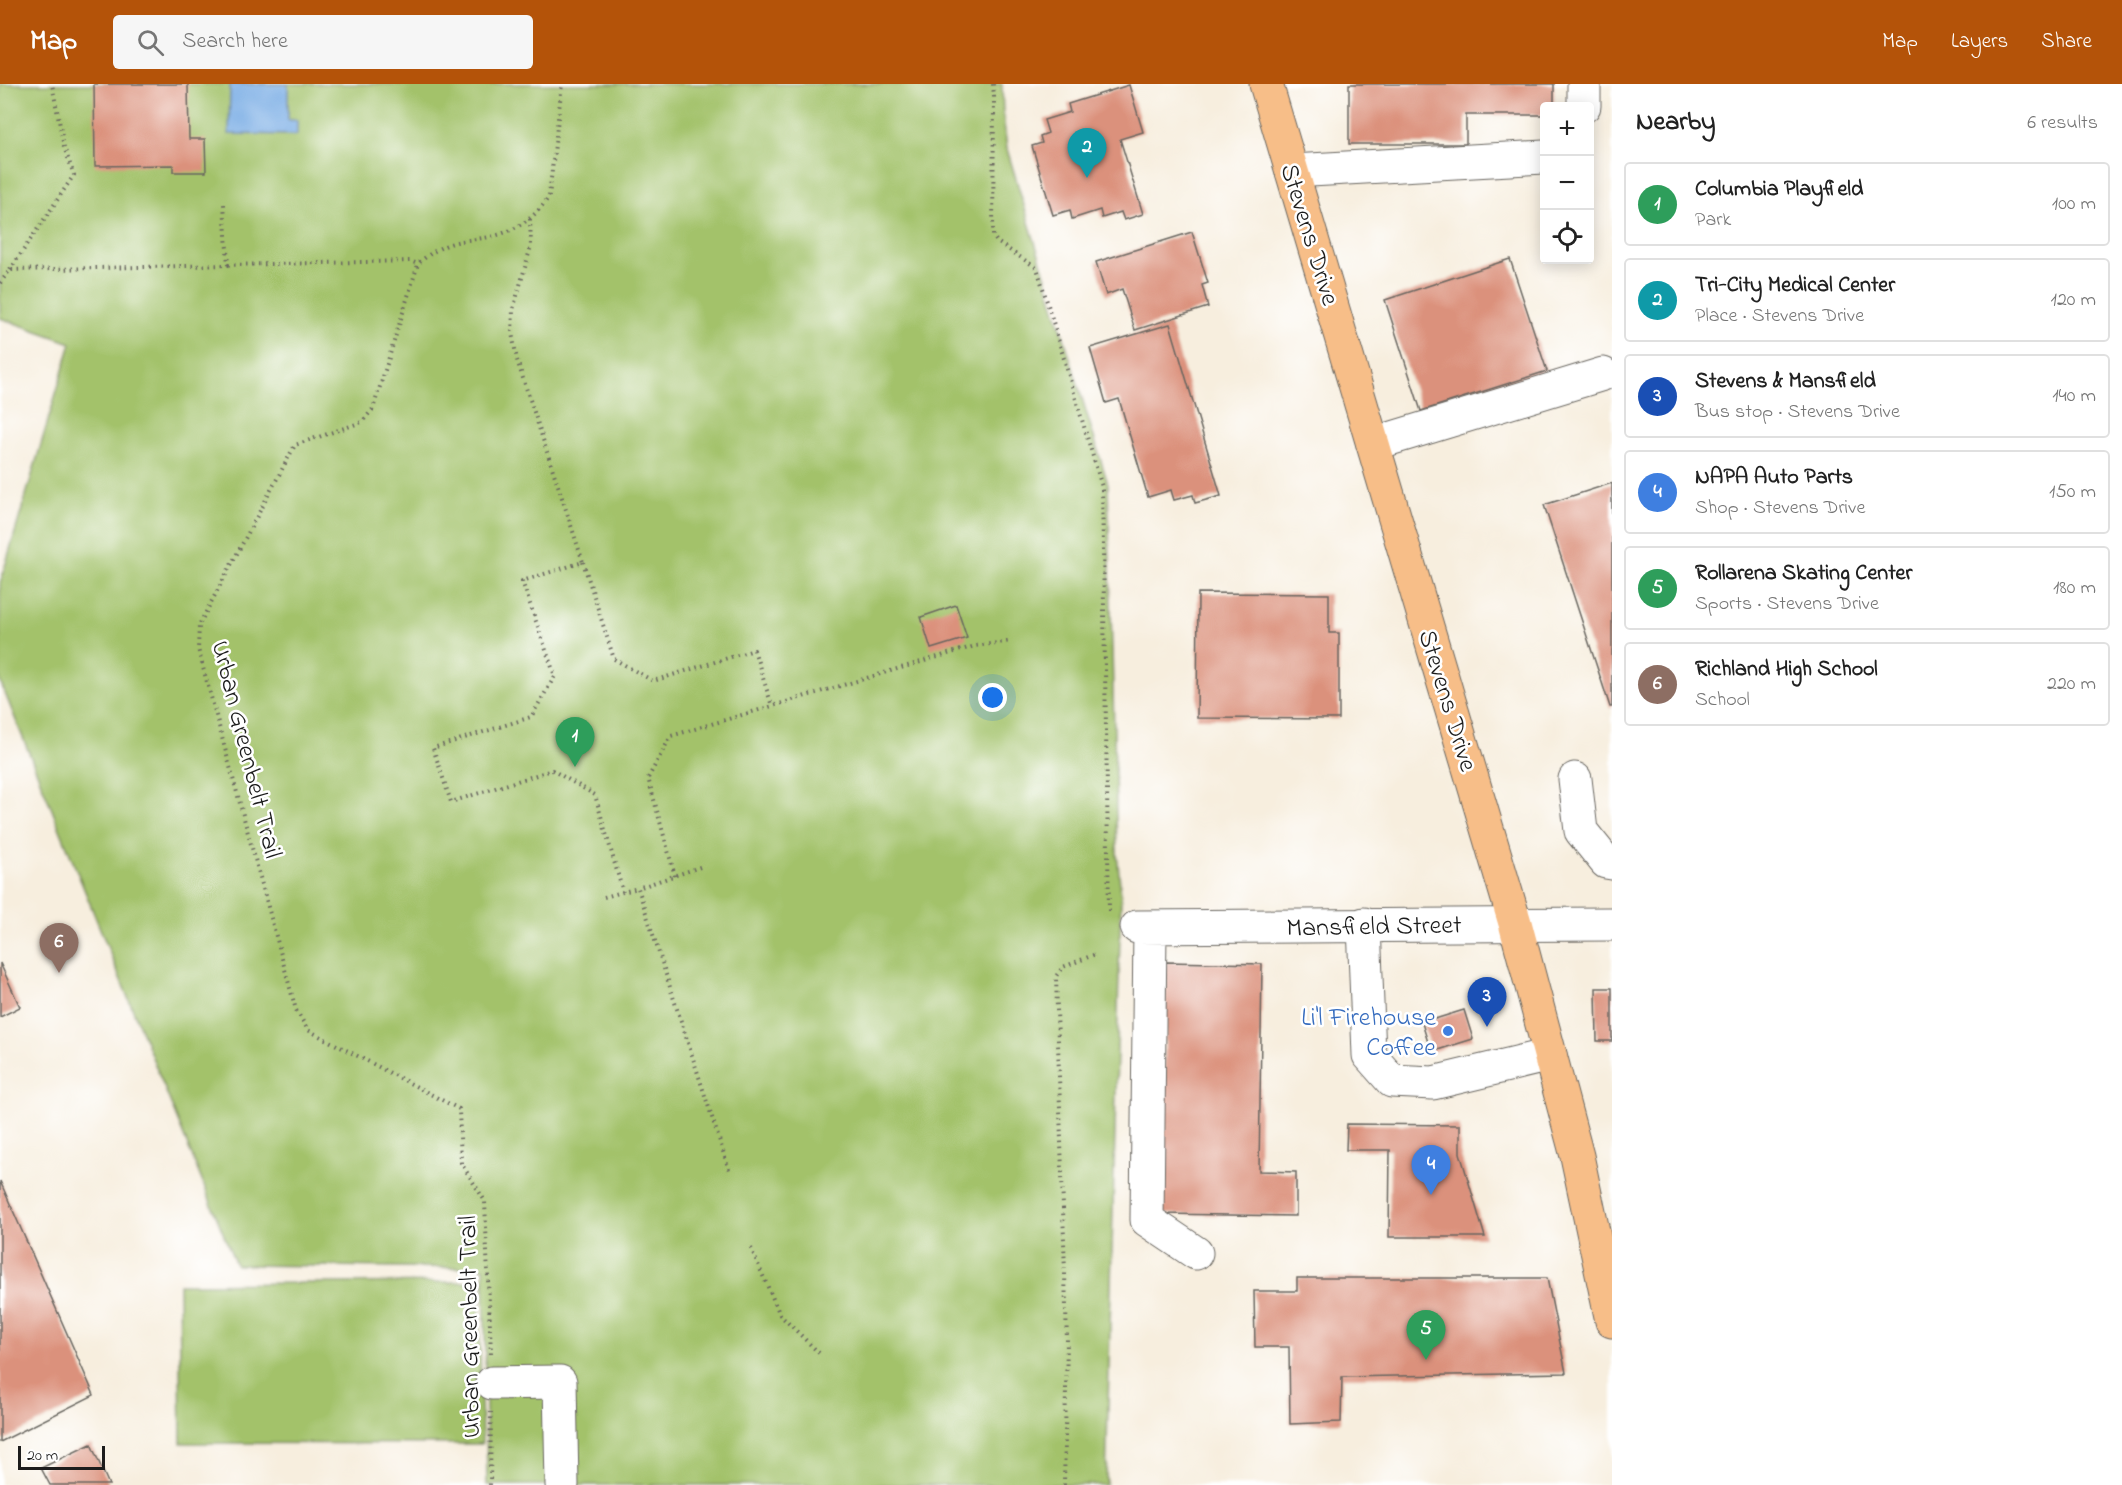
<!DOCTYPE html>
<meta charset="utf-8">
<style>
:root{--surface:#fff;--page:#f6f6f6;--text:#222;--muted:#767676;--line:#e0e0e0;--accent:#b45309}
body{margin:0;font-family:"Indie Flower",sans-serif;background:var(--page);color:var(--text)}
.controls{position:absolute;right:18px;top:18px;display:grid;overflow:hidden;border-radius:6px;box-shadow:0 3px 15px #0003}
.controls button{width:54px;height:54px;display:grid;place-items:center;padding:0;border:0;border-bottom:2px solid var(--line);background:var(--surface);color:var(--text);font:30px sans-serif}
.scale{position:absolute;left:18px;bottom:15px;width:87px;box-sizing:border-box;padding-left:6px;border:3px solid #1c1c1c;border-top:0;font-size:16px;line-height:21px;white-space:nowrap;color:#1c1c1c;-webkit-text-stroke:4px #fff;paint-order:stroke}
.you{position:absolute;left:993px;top:614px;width:21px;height:21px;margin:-15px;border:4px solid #fff;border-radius:50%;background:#1a73e8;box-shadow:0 0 0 9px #1a73e833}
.badge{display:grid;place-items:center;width:39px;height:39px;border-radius:50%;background:var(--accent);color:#fff;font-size:20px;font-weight:700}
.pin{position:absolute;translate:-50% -50px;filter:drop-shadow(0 2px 3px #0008)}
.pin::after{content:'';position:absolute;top:32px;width:21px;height:18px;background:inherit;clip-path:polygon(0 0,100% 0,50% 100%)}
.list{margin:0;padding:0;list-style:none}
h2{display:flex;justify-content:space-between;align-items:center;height:78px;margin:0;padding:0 24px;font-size:26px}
h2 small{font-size:20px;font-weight:400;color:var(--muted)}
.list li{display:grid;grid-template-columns:39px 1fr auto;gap:18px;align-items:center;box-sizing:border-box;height:84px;margin:0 12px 12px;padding:0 12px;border:2px solid var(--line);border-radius:6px}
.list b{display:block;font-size:22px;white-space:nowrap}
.list p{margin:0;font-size:20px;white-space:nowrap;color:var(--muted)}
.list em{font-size:20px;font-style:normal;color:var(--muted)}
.icon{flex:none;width:33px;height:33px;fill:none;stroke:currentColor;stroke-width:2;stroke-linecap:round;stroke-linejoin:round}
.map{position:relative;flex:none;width:1612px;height:1401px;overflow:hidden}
header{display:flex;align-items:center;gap:36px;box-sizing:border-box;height:84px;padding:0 30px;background:var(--accent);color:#fff}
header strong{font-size:28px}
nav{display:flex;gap:33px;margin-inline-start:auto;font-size:21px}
.search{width:420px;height:54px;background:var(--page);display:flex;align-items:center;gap:15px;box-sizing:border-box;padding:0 21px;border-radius:6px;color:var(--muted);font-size:22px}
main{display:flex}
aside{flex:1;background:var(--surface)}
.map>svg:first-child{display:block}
.green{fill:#a3c26a;stroke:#606f43;stroke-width:1.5}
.water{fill:#77abe4;stroke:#4a6480;stroke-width:1.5}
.building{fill:#db917c}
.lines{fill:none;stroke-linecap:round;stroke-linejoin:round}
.minor-casing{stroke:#696660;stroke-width:35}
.major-casing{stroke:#696660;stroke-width:35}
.path{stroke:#696660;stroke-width:4;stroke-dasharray:1.5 4.5;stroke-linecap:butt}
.minor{stroke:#fff;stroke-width:33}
.major{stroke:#f7be88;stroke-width:33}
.shop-dot{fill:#3f7fe0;stroke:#fff;stroke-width:2}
.labels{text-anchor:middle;stroke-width:5;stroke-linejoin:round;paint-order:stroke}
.street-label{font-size:26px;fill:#1c1c1c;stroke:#fff}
.shop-label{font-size:26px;fill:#366cbe;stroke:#fff;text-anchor:end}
</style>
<header>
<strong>Map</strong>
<div class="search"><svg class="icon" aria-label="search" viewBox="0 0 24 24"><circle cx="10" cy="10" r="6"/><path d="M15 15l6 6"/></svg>Search here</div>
<nav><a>Map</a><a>Layers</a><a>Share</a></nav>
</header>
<main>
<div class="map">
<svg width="1612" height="1401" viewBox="0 0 1612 1401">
<rect width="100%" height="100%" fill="#fff"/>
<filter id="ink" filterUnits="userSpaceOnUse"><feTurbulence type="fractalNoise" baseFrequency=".0167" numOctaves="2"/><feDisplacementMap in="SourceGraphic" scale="12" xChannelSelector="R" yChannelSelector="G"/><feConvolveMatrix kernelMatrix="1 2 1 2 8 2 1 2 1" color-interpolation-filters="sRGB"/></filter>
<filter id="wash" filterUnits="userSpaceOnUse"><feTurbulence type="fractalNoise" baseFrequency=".008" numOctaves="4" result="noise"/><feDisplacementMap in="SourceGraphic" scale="24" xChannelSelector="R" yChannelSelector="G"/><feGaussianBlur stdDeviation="1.35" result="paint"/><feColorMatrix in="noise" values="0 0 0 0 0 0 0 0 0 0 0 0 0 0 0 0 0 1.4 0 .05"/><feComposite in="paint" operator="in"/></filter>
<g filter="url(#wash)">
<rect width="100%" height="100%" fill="#f7eede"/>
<path class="green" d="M0 0H1002L1003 31 1007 65 1108 400 1117 769 1121 811 1106 1401H487L484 1184 236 1181 0 597V499L71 259 0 234Z
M479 1198 482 1360 181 1359 179 1200Z"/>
<path class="water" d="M230 0H288V36H297V51L229 50Z"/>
<g id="blocks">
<path class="building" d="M94 0H188L189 55H205L206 88H173V81L95 82Z
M1349 0H1554V22H1544V31H1466V60H1349Z
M1129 1 1143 48 1120 55 1143 130 1124 136 1121 128 1102 134 1100 126 1072 135 1070 126 1053 131 1032 62 1042 59 1040 52 1048 49 1044 36 1070 28 1068 20Z
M1192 148 1208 199 1202 201 1208 223 1135 246 1122 205 1106 211 1096 178Z
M1510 175 1547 287 1421 327 1385 216Z
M1170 240 1221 412 1195 419 1193 411 1174 416 1171 406 1148 413 1119 315 1106 319 1090 264Z
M1612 399V623H1610L1544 421Z
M1198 509 1329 510V549H1339V635L1197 634Z
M956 521 967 554 931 565 921 533Z
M1166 878 1262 880 1259 1087 1296 1088V1132L1162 1130Z
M0 879 20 923 0 933Z
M1596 904H1612V957H1597Z
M1464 926 1473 955 1431 968 1422 939Z
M1347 1040 1460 1041V1069L1485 1153H1389L1390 1066H1346Z
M0 1097 94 1311 0 1358Z
M1297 1194H1547L1566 1289 1342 1293 1341 1338 1290 1340 1289 1263H1255L1254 1207H1297Z
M91 1360 109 1401H50L41 1384Z"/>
</g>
</g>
<g filter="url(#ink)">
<use href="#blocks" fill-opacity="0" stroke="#696660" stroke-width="1.5"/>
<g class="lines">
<defs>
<path id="minor" d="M1584 0V22
M1292 87 1544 73
M1373 360 1603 290
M1575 695 1581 747 1606 778 1612 779
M1364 840 1369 971 1392 997 1433 999 1550 971
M1137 843 1612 840
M1150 843 1147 1136 1196 1169
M492 1299 560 1298 562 1401"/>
<path id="major" d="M1266 0 1515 839 1577 1072 1612 1237"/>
</defs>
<use href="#minor" class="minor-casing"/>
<use href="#major" class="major-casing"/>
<path class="path" d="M993 0 994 13 993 152 997 158 1037 184 1102 403 1109 828
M530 135 531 162 513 226 512 249 517 276 583 478 522 497 555 592 531 633 433 664 451 718 552 686 595 711 623 808
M228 181 410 177 418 180
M10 186 74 91 64 63 52 0
M0 199 10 186 228 181 224 120
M583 478 614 575 653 597 754 566 772 622
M700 783 638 804 730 1089
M675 792 648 694 671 652 975 562 1012 557
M604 813 638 804
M751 1164 780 1231 819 1269
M491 1270 485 1117 461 1079 459 1025 308 946 296 926 198 565 199 541 295 361 362 338 373 325 418 180C427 171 438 164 450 160 461 156 472 156 483 154 509 151 536 135 549 112L562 0
M490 1401 491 1328
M1064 1401 1067 1257 1056 892 1063 883 1096 870"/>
<use href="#minor" class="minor"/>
<use href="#major" class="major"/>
</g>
</g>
<circle class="shop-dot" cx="1448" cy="947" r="6"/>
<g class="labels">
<g class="street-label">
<text transform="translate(1311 150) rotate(73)" y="9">Stevens Drive</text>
<text transform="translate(1449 616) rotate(73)" y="9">Stevens Drive</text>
<text transform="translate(248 665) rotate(76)" y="9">Urban Greenbelt Trail</text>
<text transform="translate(1374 841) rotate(-1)" y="9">Mansfield Street</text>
<text transform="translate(468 1243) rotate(-91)" y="9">Urban Greenbelt Trail</text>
</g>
<g class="shop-label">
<text x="1436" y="941">Li'l Firehouse<tspan x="1436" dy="30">Coffee</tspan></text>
</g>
</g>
</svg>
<div class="controls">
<button>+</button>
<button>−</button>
<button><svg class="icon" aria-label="locate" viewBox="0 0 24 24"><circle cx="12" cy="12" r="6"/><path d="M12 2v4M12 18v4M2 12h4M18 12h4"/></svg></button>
</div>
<div class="scale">20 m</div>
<div class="you"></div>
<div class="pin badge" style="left:575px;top:683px;background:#2e9e5b">1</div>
<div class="pin badge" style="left:1087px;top:94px;background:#0f9aa8">2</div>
<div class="pin badge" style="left:1487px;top:943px;background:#1a4fb4">3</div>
<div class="pin badge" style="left:1431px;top:1111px;background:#3f7fe0">4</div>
<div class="pin badge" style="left:1426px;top:1276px;background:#2e9e5b">5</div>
<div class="pin badge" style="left:59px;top:889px;background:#8d6e63">6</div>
</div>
<aside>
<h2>Nearby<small>6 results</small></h2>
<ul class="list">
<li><span class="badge" style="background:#2e9e5b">1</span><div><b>Columbia Playfield</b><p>Park</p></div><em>100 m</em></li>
<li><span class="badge" style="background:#0f9aa8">2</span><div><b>Tri-City Medical Center</b><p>Place · Stevens Drive</p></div><em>120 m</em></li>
<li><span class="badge" style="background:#1a4fb4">3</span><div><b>Stevens &amp; Mansfield</b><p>Bus stop · Stevens Drive</p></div><em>140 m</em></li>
<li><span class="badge" style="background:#3f7fe0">4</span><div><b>NAPA Auto Parts</b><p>Shop · Stevens Drive</p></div><em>150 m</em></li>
<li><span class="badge" style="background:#2e9e5b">5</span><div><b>Rollarena Skating Center</b><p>Sports · Stevens Drive</p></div><em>180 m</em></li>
<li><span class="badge" style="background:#8d6e63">6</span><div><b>Richland High School</b><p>School</p></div><em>220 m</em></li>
</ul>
</aside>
</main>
